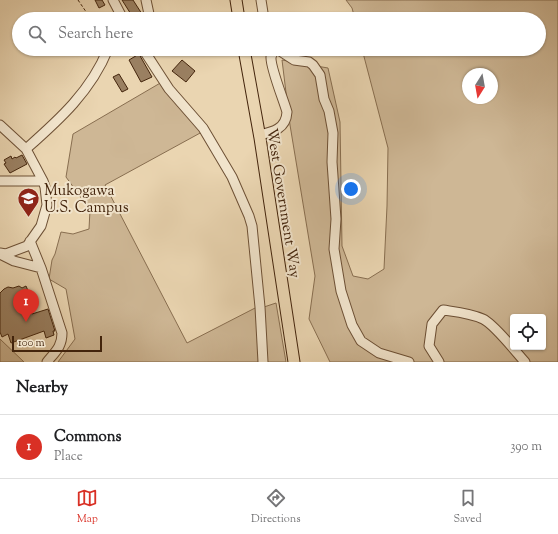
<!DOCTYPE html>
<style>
:root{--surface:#fff;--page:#f2f2f2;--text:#202124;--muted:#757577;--line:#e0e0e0;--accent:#d93025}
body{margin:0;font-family:"Sorts Mill Goudy",serif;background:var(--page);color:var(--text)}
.controls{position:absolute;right:12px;bottom:12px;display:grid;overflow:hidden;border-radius:4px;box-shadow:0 1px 3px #0004}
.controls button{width:36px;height:36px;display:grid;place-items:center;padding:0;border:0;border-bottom:1px solid var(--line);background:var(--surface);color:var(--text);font:20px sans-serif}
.compass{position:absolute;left:462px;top:68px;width:36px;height:36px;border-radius:50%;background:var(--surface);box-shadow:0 1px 3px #0004;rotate:191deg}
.scale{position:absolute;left:12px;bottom:10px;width:90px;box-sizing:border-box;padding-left:4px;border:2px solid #43240c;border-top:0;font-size:11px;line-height:14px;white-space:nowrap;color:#43240c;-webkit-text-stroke:3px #f1e4cc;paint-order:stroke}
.you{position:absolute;left:351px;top:189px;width:14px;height:14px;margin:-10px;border:3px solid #fff;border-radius:50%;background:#1a73e8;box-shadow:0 0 0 6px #1a73e833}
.badge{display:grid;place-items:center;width:26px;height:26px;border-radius:50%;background:var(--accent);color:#fff;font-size:13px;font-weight:700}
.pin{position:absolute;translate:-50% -33px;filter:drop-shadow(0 1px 2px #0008)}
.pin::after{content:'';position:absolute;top:21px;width:14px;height:12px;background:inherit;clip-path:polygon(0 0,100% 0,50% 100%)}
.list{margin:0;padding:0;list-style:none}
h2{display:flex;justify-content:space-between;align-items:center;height:52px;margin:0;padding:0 16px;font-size:17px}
h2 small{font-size:13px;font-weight:400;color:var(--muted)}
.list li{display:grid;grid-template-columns:26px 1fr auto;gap:12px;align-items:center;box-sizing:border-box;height:64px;padding:0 16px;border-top:1px solid var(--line)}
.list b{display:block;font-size:15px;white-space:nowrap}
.list p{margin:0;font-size:13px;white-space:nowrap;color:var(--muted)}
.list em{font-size:13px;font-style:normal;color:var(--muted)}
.icon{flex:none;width:22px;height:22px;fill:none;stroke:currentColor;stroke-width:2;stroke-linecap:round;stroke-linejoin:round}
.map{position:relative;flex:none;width:558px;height:362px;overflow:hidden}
.search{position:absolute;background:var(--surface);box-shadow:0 1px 3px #0004;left:12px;right:12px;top:12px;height:44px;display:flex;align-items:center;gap:10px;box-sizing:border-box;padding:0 14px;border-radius:22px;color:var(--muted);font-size:15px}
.sheet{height:116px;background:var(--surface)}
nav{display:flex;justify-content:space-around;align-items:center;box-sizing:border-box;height:56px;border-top:1px solid var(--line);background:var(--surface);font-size:11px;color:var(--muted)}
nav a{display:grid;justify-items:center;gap:2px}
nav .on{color:var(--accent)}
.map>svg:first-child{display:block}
.green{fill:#ceb795;stroke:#886e50;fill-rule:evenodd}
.building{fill:#9a8062;stroke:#43240c}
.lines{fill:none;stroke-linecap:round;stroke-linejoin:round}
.minor-casing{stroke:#6d5035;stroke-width:11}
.major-casing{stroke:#43240c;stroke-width:13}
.path{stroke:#43240c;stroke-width:1;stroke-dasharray:3 2;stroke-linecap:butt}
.minor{stroke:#f1e4cc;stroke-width:9}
.major{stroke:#ead5b1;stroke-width:11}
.labels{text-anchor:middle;stroke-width:4;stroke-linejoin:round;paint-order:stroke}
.poi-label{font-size:15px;fill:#43240c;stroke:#f1e4cc;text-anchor:start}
.street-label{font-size:15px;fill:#43240c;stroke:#f1e4cc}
</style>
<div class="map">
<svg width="558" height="362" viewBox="0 0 558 362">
<rect width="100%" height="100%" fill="#ead5b1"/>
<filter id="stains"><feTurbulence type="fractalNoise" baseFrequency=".005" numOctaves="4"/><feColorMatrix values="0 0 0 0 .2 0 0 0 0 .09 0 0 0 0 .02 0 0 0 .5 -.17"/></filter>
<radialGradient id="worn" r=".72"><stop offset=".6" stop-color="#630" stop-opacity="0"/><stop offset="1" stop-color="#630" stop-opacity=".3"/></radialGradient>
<path class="green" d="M346 0H558V362H330L309 319 315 276 290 125 282 60 328 68 340 122 342 246 353 276 368 279 384 269 387 206 388 148 362 49H539V19H355L352 8ZM468 74H492V98H468ZM513 317H543V347H513Z
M162 82 202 132 105 185 187 343 257 307 259 362H58L75 339 66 289 49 279 52 260 55 254 61 232 73 234 89 229 90 210 66 177 73 134Z
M276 303 286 362H267L264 307Z
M0 339 24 362H0Z"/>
<path class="building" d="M95 0H102L105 5 99 8Z
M122 0H133L142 14 140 19H134Z
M139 54 152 77 141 82 129 60Z
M182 60 195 71 186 82 172 71Z
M119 74 128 89 122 92 113 77Z
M22 155 27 164 10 173 4 164 6 163 4 160 11 156 12 159 15 157 16 158Z
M19 286 22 288 26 286 29 293 25 295 32 314 48 309 55 331H53L54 335 46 338 44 331 11 343 8 334 2 337 0 332V293L4 289 8 287 13 288Z"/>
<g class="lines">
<defs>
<path id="minor" d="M113 0 123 19
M261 0 264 19
M146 19 149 14 146 0
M143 49 169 89 203 128 232 177 249 216 252 226 260 307 263 362
M277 49 294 60 309 62 313 65 320 75 324 99 329 111 333 133 332 162 336 219 334 249 341 291 352 325 361 341 379 353 409 362
M0 125 26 149 43 181 45 187 47 205 41 226 27 246 6 254 0 253
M259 135C273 132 286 129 287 112 284 101 270 67 271 57 272 53 274 51 277 49
M26 149C60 119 91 91 108 49
M0 181H43
M30 241 41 268 62 333C62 347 55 352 47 362
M0 254 14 261 41 268
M439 362 429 346 432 324 443 310C457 312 470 313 483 319 494 324 516 352 525 362"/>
<path id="major" d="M236 0 239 19
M244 49 260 138 294 362"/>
</defs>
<use href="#minor" class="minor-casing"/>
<use href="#major" class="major-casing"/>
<path class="path" d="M78 0 91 19"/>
<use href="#minor" class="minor"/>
<use href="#major" class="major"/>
</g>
<defs>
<symbol id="university-pin" viewBox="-11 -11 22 30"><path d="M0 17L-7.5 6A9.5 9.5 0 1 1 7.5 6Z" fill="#8f2418" stroke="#f1e4cc"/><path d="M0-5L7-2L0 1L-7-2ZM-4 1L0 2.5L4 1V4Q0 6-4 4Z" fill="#fff"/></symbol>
</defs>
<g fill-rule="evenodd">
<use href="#university-pin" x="16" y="186" width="25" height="34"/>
</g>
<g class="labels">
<g class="poi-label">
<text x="44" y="195">Mukogawa<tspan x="44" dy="17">U.S. Campus</tspan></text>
</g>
<g class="street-label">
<text transform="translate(284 203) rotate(81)" y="5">West Government Way</text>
</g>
</g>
<rect width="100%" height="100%" filter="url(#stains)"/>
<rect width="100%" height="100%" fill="url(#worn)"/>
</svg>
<div class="controls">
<button><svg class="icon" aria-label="locate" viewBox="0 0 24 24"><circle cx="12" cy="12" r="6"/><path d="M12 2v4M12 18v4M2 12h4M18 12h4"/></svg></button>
</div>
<svg class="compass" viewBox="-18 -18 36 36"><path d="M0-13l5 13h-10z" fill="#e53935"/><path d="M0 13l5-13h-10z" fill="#757577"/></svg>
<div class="scale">100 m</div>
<div class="you"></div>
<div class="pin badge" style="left:26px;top:322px">1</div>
<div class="search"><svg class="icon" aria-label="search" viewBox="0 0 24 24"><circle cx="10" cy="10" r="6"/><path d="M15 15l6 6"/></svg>Search here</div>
</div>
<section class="sheet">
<h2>Nearby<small></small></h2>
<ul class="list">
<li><span class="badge">1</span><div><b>Commons</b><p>Place</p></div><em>390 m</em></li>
</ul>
</section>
<nav>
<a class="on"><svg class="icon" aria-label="map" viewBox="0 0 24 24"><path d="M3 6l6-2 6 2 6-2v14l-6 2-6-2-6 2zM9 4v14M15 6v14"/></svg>Map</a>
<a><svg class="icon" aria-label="directions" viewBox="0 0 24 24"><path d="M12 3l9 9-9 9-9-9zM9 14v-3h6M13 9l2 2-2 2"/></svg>Directions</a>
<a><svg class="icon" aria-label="saved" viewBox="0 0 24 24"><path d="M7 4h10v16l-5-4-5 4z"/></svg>Saved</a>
</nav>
